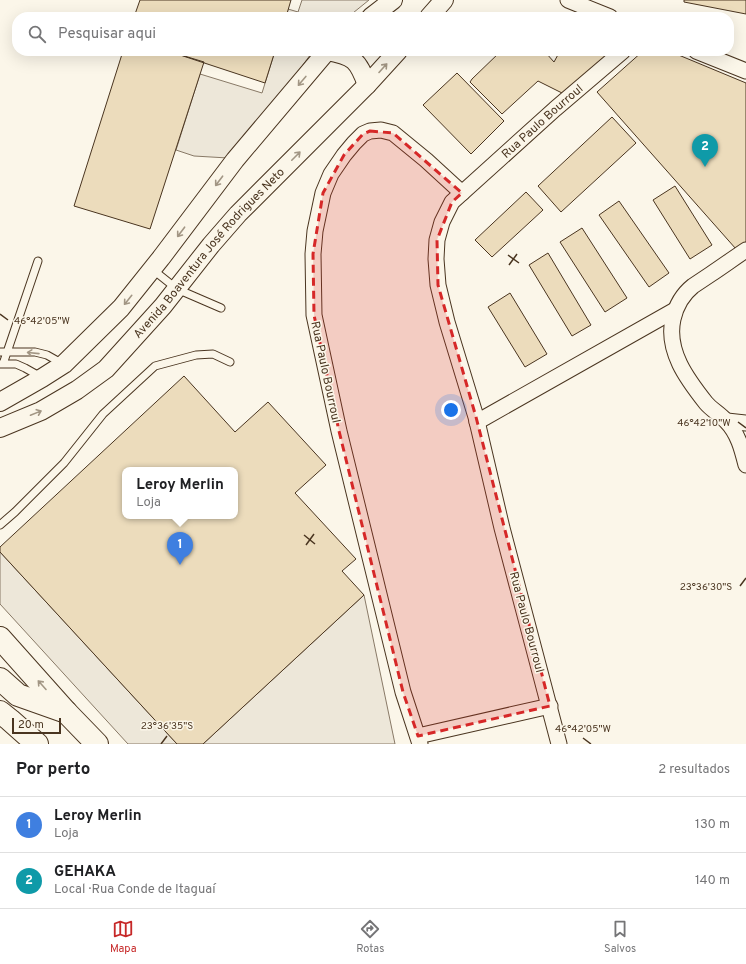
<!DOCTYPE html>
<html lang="pt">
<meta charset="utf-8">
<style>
:root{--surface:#fff;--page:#f6f6f6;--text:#202124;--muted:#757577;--line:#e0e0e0;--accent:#c62828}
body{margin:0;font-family:Overpass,sans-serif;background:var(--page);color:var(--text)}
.scale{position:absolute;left:12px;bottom:10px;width:49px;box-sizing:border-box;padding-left:4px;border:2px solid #4a3520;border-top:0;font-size:11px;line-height:14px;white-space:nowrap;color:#4a3520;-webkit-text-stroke:3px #fbf6e9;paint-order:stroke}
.you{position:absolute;left:451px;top:410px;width:14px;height:14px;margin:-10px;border:3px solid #fff;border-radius:50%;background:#1a73e8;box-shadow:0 0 0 6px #1a73e833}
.badge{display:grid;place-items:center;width:26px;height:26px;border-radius:50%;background:var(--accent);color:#fff;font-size:13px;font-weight:700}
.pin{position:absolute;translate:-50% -33px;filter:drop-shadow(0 1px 2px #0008)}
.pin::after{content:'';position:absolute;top:21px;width:14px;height:12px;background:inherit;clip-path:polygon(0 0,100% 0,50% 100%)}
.popup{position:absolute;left:122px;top:467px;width:116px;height:52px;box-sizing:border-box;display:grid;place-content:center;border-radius:8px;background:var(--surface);filter:drop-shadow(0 1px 3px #0005);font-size:13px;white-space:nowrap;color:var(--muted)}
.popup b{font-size:15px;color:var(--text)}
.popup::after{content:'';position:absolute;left:50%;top:100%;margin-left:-8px;border:8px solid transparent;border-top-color:var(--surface)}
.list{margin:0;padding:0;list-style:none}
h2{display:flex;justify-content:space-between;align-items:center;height:52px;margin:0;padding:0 16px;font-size:17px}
h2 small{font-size:13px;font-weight:400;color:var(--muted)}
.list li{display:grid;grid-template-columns:26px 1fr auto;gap:12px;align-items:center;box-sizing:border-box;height:56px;padding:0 16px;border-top:1px solid var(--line)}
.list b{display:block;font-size:15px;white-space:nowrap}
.list p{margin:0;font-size:13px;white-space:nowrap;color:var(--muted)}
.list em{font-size:13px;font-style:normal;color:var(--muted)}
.icon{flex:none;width:22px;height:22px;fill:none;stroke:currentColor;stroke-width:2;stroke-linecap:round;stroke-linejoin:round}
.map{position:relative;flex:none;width:746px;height:744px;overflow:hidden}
.search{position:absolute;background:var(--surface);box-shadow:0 4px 16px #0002;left:12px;right:12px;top:12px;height:44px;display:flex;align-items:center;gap:10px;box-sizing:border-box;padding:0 14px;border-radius:16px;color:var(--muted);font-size:15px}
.sheet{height:164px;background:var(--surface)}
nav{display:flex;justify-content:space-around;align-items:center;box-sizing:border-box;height:56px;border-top:1px solid var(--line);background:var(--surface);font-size:11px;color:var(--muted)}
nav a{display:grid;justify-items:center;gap:2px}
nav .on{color:var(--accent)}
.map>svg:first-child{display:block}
.parking{fill:#ede7d9;stroke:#887966}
.building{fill:#ecdcbc;stroke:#4a3520;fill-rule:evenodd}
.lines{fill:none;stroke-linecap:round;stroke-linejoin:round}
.service-casing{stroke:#4a3520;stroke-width:9}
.minor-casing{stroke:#4a3520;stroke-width:17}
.tertiary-casing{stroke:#4a3520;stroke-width:20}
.trunk-casing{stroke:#4a3520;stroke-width:24}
.motorway-casing{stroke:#4a3520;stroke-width:24}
.service{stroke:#fbf6e9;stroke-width:7}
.minor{stroke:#fbf6e9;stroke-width:15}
.tertiary{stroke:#fbf6e9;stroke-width:18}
.trunk{stroke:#fbf6e9;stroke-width:22}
.motorway{stroke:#fbf6e9;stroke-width:22}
.oneway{stroke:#a29684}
.marked{fill:#d62828;fill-opacity:0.2;stroke:#d62828;stroke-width:3;stroke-dasharray:8 5;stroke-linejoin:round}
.ticks{fill:none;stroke:#4a3520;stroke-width:1.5}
.labels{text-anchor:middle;stroke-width:3;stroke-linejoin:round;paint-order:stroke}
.street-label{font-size:12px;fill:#4a3520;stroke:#fbf6e9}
.ticks-label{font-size:10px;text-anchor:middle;fill:#4a3520;stroke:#fbf6e9;stroke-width:3;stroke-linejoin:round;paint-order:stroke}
</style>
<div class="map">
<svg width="746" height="744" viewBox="0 0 746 744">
<rect width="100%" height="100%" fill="#fbf6e9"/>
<path class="parking" d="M302 0H369L348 17H286L288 9 298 12Z
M275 51H313L295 76 228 158 194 156 176 150 200 74 262 93Z
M0 552 177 744H128L0 604Z
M364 595 395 744H203Z"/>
<path class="building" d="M140 0H291L286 17H134Z
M684 0H746V14L684 2Z
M578 11 589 17H575Z
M123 51H168L204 62 150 229 74 206Z
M168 51H275L265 83Z
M501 51H542L546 53 554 62 560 51H622L564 94 538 81 502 114 470 82 472 79Z
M643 51H669L746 83V242L736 249 597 92Z
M457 73 504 121 471 154 423 105Z
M612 117 636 143 561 212 538 186Z
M675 186 712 245 690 259 653 200Z
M526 192 543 210 492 257 475 240Z
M619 201 669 273 649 287 599 215Z
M582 228 627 298 605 312 560 242Z
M548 253 591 325 572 336 529 265Z
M510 293 547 354 525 367 488 307Z
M184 376 235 432 268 402 326 465 295 493 356 559 342 571 364 595 203 744H177L0 552V547ZM125 470H235V516H125Z"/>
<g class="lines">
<defs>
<path id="service" d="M152 269 177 289 221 308
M0 352H35L47 355 63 364
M0 364H16L25 368 41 377
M3 364 38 261
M0 525 15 512 64 463 103 414 155 366 196 355 213 354 230 362"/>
<g id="minor">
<path d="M568 0 610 17"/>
<path d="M696 51 746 71"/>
<path d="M746 250C734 258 723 266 711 274 705 278 699 282 693 286 683 294 676 306 673 319 666 351 687 379 706 403 712 410 720 414 726 421 738 433 742 449 746 465"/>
<path d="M727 421 746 423"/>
<path d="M477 422 675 310"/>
<path d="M418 736 550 706"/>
<path d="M420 744 403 692 339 431 314 315 313 254 315 231 323 193 331 174 344 155 354 143 363 134 370 131 381 130 393 133 426 160 462 193"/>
<path id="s1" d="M559 744 502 528 476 417 447 322 438 285 436 259 437 240 442 222 452 202 555 109 623 51"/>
</g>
<g id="tertiary">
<path d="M371 17 393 0"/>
<path d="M429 17 444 0"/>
<path d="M327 51C354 56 358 60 367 85"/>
<path d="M0 402 42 378 64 364 121 308 161 258 235 160 327 51"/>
<path id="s2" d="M0 428 41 411 77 390 106 369 163 306 211 245 238 214 367 85 398 51"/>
</g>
<path id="trunk" d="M0 638 66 712 97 744"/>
<path id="motorway" d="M0 679 18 695 66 712
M0 712 10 720 37 744"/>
</defs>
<use href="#service" class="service-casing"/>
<use href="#minor" class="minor-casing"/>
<use href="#tertiary" class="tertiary-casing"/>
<use href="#trunk" class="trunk-casing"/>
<use href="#motorway" class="motorway-casing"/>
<use href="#service" class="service"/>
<use href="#minor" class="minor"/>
<use href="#tertiary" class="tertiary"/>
<use href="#trunk" class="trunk"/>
<use href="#motorway" class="motorway"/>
</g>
<defs><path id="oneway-shaft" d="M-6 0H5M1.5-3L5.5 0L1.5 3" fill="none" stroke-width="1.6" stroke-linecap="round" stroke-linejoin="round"/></defs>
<g class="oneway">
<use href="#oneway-shaft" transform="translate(383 68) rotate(-48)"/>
<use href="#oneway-shaft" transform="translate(302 81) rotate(130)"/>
<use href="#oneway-shaft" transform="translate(296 156) rotate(-45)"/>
<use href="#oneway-shaft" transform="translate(219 181) rotate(127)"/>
<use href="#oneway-shaft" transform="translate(181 232) rotate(127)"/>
<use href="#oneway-shaft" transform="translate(128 300) rotate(129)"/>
<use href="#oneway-shaft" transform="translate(33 353) rotate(-174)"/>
<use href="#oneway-shaft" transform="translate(36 413) rotate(-22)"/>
<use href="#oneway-shaft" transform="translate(42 685) rotate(-132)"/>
</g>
<path class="marked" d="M370 131 393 133 462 193 452 202 437 240 438 285 476 417 550 706 418 736 403 692 339 431 314 315 313 254 323 193 344 155 363 134Z"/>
<path class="ticks" d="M508 255 519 263M509 265 517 254M0 314 8 320M738 422 746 428M304 535 315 544M306 545 314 534M740 586 746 578M583 738 591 744M161 744 167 736"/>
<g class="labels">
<g class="street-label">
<text dy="4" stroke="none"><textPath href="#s1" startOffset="682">Rua Paulo Bourroul</textPath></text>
<text dy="4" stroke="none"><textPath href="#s2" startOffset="277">Avenida Boaventura José Rodrigues Neto</textPath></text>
<text transform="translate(326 372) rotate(78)" y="4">Rua Paulo Bourroul</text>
<text transform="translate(527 622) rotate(75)" y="4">Rua Paulo Bourroul</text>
</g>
</g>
<g class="ticks-label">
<text x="42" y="324">46°42'05"W</text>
<text x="704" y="426">46°42'10"W</text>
<text x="706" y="590">23°36'30"S</text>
<text x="167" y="729">23°36'35"S</text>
<text x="583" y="732">46°42'05"W</text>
</g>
</svg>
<div class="scale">20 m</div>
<div class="you"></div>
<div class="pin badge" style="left:180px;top:565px;background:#3f7fe0">1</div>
<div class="popup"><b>Leroy Merlin</b>Loja</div>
<div class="pin badge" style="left:705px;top:167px;background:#0f9aa8">2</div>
<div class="search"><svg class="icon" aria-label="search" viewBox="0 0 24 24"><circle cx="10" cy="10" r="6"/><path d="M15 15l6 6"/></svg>Pesquisar aqui</div>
</div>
<section class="sheet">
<h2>Por perto<small>2 resultados</small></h2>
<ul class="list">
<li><span class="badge" style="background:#3f7fe0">1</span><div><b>Leroy Merlin</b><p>Loja</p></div><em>130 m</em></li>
<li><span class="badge" style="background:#0f9aa8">2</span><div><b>GEHAKA</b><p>Local · Rua Conde de Itaguaí</p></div><em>140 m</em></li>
</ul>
</section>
<nav>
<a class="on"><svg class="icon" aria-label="map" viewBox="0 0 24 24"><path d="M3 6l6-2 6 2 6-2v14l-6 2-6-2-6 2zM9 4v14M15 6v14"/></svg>Mapa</a>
<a><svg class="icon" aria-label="directions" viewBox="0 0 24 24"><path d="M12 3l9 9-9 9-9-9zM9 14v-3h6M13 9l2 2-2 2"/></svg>Rotas</a>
<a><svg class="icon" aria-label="saved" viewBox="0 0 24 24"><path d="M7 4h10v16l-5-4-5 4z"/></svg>Salvos</a>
</nav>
